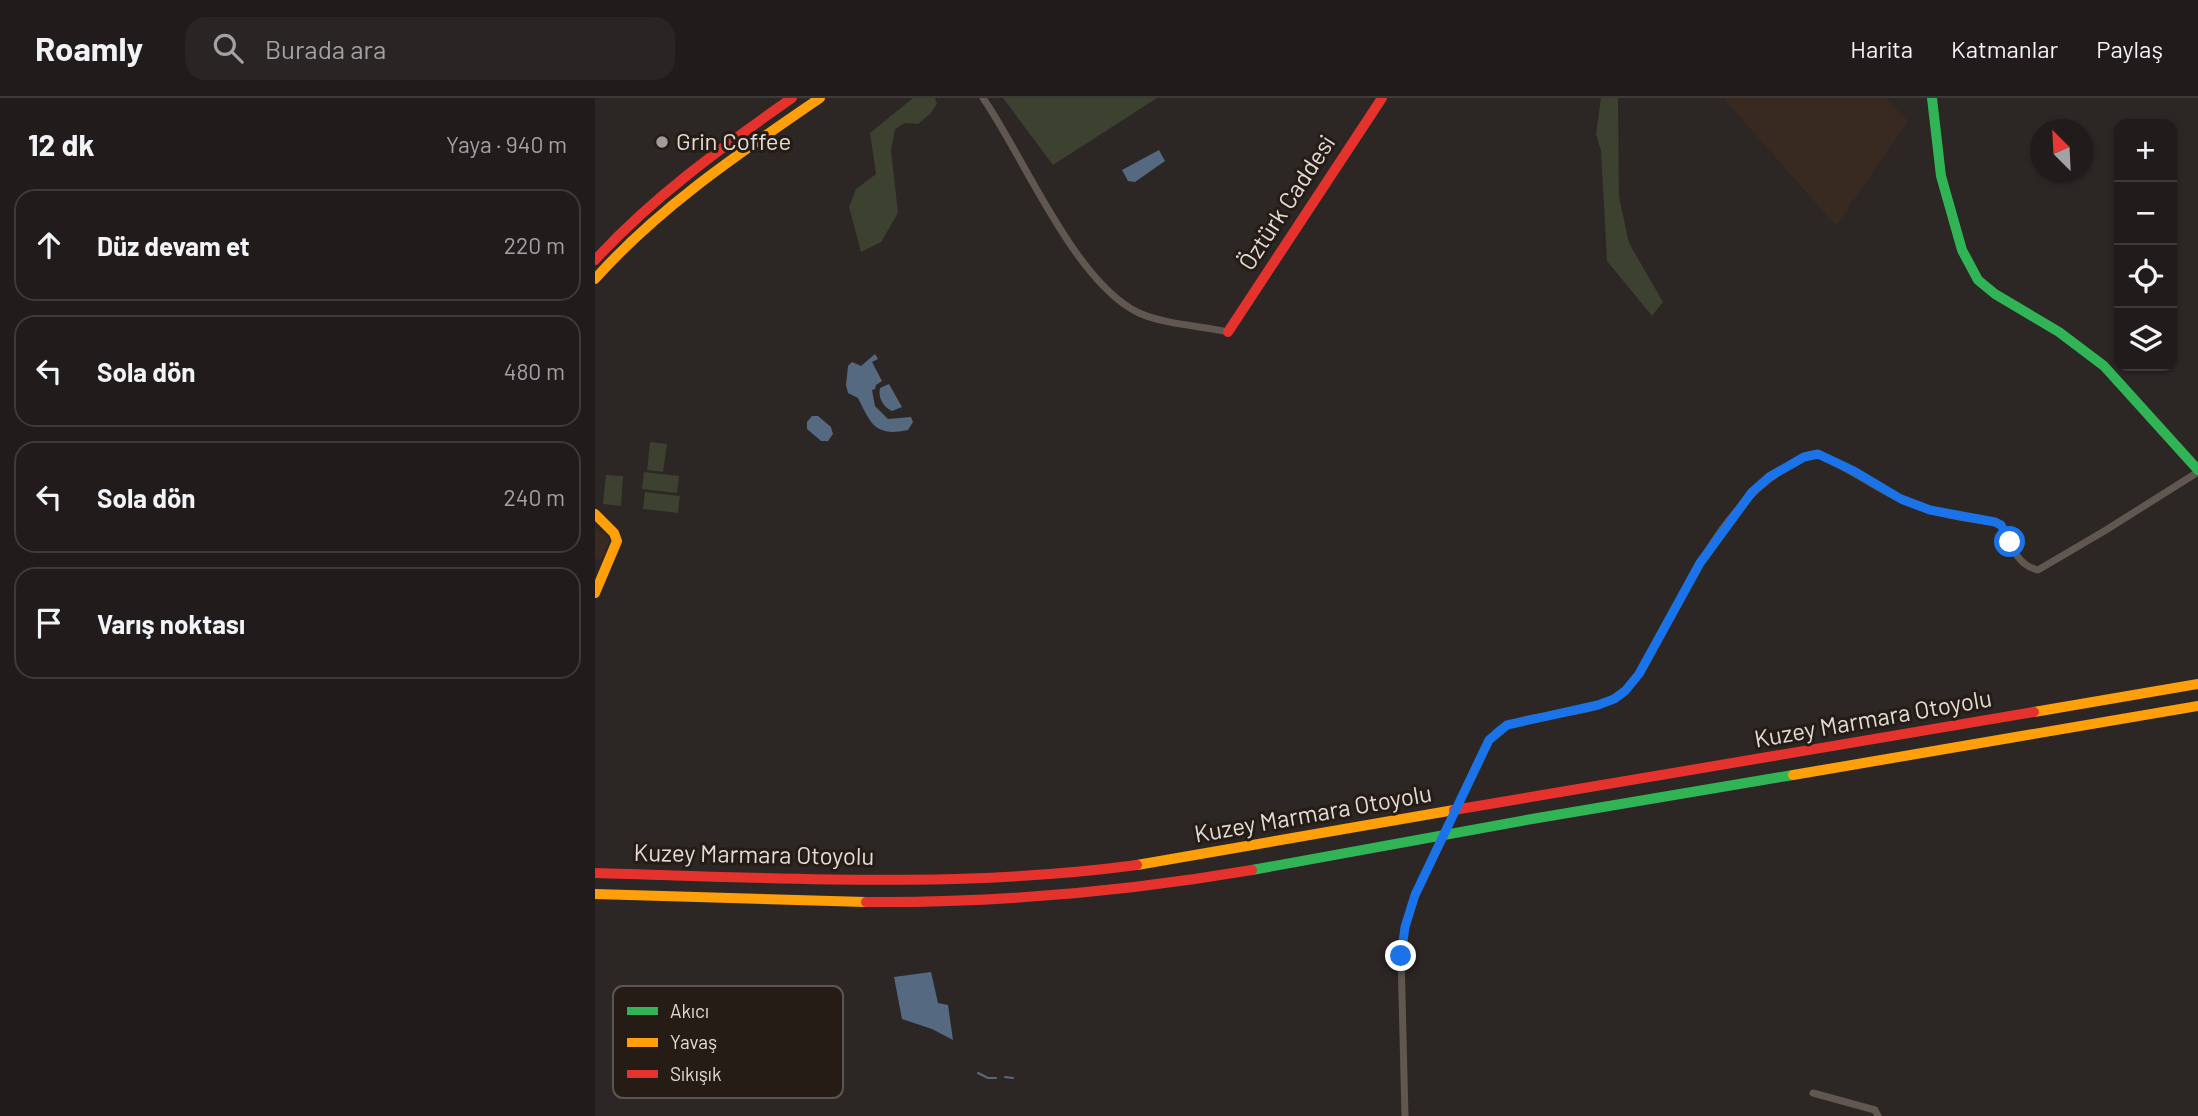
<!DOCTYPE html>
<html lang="tr">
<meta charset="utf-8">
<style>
:root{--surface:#211c1b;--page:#292524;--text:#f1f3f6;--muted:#a2a1a3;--line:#3e3a3a}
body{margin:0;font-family:Barlow,sans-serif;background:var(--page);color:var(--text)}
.controls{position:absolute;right:21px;top:21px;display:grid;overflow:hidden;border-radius:14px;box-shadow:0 2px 5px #0004}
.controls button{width:63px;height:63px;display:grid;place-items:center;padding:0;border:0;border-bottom:2px solid var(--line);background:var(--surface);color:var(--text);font:35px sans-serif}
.compass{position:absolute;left:1435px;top:21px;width:63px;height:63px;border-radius:50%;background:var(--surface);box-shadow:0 2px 5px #0004;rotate:336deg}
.stop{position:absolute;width:21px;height:21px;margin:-16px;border:5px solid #1a73e8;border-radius:50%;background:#fff}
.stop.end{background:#1a73e8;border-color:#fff;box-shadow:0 2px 7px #0008}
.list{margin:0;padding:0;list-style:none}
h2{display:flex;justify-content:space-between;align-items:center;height:91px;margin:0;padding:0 28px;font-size:30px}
h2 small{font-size:23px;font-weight:400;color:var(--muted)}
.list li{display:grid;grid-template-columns:46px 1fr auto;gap:21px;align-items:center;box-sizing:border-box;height:112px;margin:0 14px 14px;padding:0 14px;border:2px solid var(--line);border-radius:21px}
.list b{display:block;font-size:26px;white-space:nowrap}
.list em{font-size:23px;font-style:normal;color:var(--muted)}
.icon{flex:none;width:38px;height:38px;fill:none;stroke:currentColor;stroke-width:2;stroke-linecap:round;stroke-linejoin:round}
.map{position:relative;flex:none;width:1603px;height:1018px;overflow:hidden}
header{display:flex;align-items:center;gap:42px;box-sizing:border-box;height:98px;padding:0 35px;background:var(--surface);border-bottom:2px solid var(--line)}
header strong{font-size:33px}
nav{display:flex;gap:38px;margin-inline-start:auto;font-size:24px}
.search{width:490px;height:63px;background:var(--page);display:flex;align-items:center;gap:18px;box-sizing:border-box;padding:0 24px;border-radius:21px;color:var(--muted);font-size:26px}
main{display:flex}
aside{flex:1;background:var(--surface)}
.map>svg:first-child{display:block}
.built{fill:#382921}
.green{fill:#3c4130}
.water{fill:#556a80}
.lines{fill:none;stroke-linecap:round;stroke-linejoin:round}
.stream{stroke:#556a80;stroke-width:2}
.street{stroke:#615751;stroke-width:7}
.fast{stroke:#30b455;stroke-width:10}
.slow{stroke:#ff9f0a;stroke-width:10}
.jam{stroke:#e5322d;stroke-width:10}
.street-bridge{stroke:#615751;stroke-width:7}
.route{stroke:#1a73e8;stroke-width:9}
.poi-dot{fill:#a29c98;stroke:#251c16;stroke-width:2.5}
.labels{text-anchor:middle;stroke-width:6;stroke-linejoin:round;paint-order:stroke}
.poi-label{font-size:24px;fill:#e2dbd7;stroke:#251c16;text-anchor:start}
.street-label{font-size:24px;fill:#e2dbd7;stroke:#251c16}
.key{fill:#251c16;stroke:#5e5550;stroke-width:2}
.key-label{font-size:19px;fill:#e2dbd7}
</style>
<header>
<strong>Roamly</strong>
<div class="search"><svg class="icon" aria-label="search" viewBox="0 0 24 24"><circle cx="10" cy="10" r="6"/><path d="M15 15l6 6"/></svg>Burada ara</div>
<nav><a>Harita</a><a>Katmanlar</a><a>Paylaş</a></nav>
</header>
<main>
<aside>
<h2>12 dk<small>Yaya · 940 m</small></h2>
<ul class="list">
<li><svg class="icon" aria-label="ahead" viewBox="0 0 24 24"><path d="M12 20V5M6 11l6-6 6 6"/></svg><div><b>Düz devam et</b></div><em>220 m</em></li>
<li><svg class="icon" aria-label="left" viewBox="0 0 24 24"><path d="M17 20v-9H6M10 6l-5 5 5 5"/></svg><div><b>Sola dön</b></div><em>480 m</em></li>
<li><svg class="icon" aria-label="left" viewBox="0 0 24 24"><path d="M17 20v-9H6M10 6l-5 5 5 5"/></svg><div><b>Sola dön</b></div><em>240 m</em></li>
<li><svg class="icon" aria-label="arrive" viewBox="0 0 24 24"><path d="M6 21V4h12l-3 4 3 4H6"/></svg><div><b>Varış noktası</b></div></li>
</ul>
</aside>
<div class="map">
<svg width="1603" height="1018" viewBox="0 0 1603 1018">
<rect width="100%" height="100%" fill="#2c2624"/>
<path class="built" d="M1128 0H1291L1313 23 1241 128Z
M0 428 15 442 6 463 0 460Z"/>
<path class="green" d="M318 0H340L342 6 335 16 323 26 310 25 300 31 296 52 303 115 286 144 266 154 254 109 261 91 281 76 275 35Z
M408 0H562L458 67Z
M1006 0H1023L1024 99 1034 145 1068 204 1057 218 1012 163 1006 53 1001 36Z
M55 344 72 346 68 374 52 372Z
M49 374 84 378 82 395 47 391Z
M11 377 28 378 26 408 8 406Z
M50 394 85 398 83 415 48 411Z"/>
<path class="water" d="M564 52 570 63 540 84 533 83 527 72Z
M280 256 283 261 277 264 287 283 281 287 280 291 277 292 280 308 293 321 316 319 318 324 313 332C280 339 276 326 263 300L253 295 251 287 253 268 257 264 266 268Z
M294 286 307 309 297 313C288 309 283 300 285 290Z
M217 318H223L236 329 238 336 233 343H226L212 331V324Z
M336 874 343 905 353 907 358 942 337 931 307 921 299 879Z"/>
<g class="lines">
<path class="stream" d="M383 975 393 980H401
M410 979 418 980"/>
<path class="street" d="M388 0C429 59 480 185 544 215 568 226 606 228 633 234
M885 659C891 646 899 633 912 627 945 613 1002 619 1029 593 1047 576 1057 552 1069 530 1101 472 1134 402 1194 368 1202 363 1213 355 1223 356 1227 357 1233 361 1237 363 1261 375 1283 391 1307 402 1336 415 1369 421 1400 424L1406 427C1415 445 1422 468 1443 472L1511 432 1603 374
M1218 995 1280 1012 1283 1018
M810 1018 806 857 810 829 820 797"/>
<path class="fast" d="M1337 0 1346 78 1367 152 1383 182 1400 196 1464 234 1509 268 1603 372
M657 772 937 721 1198 677"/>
<path class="slow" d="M0 181C65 108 145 55 225 0
M0 416 19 435 22 443 0 495
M1439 614 1603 586
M1198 677 1603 608
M542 767 859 712
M0 796 271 804"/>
<path class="jam" d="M0 162C58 99 127 49 197 0
M633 234 787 0
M859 712 1439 614
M0 775C181 780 362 791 542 767
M271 804C402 805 528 794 657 772"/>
<path class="street-bridge" d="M820 797 885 659"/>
</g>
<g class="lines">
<path class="route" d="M806 858 810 829 820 797 894 642 912 627 1003 607 1019 601 1030 593 1044 576 1105 465 1157 394 1174 379 1209 359 1223 356 1259 373 1306 401 1335 412 1400 424 1406 427 1415 444"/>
</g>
<circle class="poi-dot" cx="67" cy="44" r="7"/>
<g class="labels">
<g class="poi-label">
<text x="81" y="52">Grin Coffee</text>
</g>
<g class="street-label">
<text transform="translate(692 105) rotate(-57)" y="8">Öztürk Caddesi</text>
<text transform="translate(1278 621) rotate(-10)" y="8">Kuzey Marmara Otoyolu</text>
<text transform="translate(718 716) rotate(-10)" y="8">Kuzey Marmara Otoyolu</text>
<text transform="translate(159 757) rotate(1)" y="8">Kuzey Marmara Otoyolu</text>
</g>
</g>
<rect x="18" y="888" width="230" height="112" rx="10" class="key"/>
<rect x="32" y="909" width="31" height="8" fill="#30b455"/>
<rect x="32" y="940" width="31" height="9" fill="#ff9f0a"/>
<rect x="32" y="972" width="31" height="8" fill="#e5322d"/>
<g class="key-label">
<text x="75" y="920">Akıcı</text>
<text x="75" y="951">Yavaş</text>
<text x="75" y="983">Sıkışık</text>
</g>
</svg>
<div class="controls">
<button>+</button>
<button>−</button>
<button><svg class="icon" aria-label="locate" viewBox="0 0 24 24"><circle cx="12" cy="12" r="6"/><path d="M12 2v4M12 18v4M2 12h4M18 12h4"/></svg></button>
<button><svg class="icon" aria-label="layers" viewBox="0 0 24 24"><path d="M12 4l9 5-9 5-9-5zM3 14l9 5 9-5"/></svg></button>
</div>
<svg class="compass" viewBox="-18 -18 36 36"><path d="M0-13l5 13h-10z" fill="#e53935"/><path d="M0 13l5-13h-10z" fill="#a2a1a3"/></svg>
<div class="stop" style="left:1415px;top:444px"></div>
<div class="stop end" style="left:806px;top:858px"></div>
</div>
</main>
